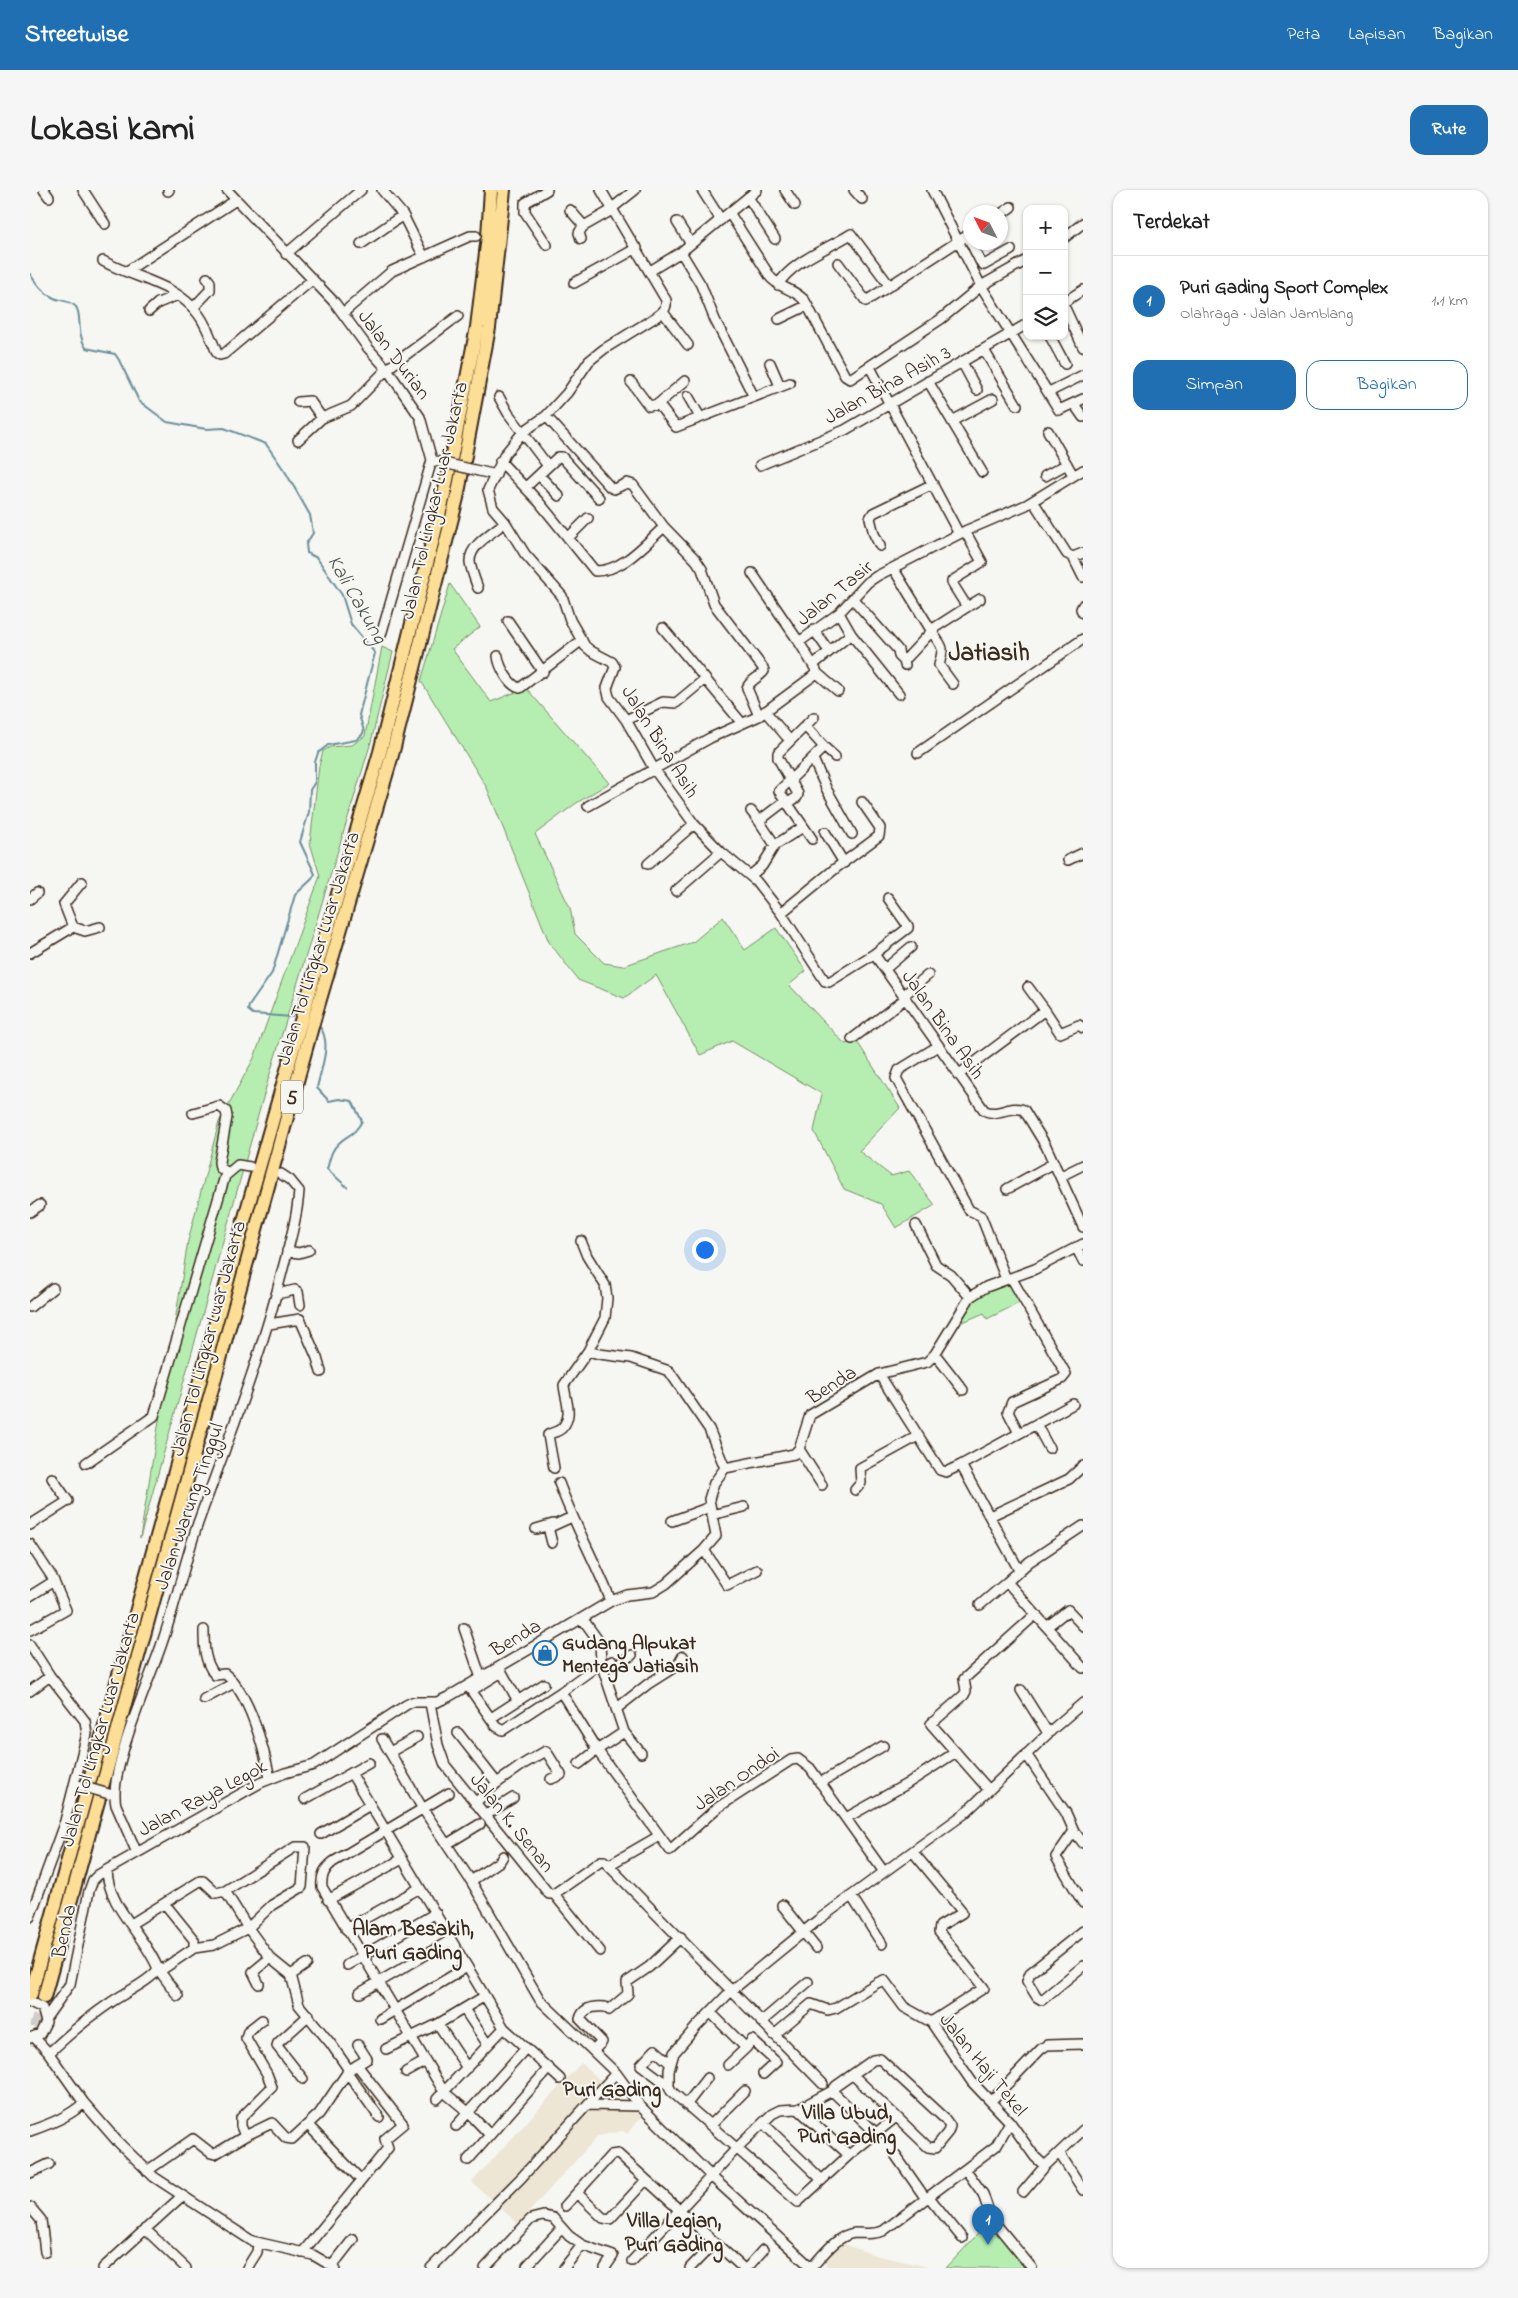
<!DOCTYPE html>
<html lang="id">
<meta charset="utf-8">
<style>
:root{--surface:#fff;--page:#f6f6f6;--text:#222;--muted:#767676;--line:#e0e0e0;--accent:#1f6fb2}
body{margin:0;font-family:"Indie Flower",sans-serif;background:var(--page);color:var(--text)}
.controls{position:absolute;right:15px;top:15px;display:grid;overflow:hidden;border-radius:10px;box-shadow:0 1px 4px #0004}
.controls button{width:45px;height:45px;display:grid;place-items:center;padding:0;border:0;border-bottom:1px solid var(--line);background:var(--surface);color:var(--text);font:25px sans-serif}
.compass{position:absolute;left:933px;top:15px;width:45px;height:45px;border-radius:50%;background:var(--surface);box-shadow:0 1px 4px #0004;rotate:312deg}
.you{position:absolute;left:674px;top:1059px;width:18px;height:18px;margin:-12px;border:4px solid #fff;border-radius:50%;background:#1a73e8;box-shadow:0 0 0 8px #1a73e833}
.badge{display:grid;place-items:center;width:32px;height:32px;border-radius:50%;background:var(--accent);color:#fff;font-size:16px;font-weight:700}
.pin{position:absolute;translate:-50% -41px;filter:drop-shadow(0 1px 2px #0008)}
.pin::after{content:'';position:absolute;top:26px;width:18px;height:15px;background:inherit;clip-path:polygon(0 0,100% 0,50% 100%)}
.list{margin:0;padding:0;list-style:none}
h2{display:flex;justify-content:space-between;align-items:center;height:65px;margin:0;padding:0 20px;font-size:21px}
h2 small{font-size:16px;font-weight:400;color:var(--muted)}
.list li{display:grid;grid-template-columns:32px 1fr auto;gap:15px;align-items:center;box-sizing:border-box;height:90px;padding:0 20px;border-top:1px solid var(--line)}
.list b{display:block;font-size:19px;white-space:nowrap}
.list p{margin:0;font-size:16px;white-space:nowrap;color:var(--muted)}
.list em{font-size:16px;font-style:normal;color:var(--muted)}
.actions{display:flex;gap:10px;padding:15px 20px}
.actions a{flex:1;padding:11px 0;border:1px solid var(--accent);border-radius:15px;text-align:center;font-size:18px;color:var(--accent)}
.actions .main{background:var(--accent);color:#fff}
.icon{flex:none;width:28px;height:28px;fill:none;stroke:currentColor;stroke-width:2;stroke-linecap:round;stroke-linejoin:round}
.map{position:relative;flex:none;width:1053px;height:2078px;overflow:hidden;border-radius:15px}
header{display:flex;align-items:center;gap:30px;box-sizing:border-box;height:70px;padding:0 25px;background:var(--accent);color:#fff}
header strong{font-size:24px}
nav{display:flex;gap:28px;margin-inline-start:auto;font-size:18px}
.intro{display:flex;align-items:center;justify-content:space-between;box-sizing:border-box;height:120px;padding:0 30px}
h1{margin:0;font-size:35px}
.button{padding:12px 22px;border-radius:15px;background:var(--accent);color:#fff;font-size:18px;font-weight:700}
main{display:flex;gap:30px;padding:0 30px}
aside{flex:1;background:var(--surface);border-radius:15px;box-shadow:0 1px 4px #0004}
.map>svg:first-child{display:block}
.built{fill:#ede6d5}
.green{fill:#b6eeb1;stroke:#788c68}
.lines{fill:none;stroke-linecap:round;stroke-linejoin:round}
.stream{stroke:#6b8f9a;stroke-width:2}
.highway-tunnel{stroke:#d1cdc8;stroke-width:12;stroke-dasharray:12 6;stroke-linecap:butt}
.minor-casing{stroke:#3b2a1e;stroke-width:12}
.highway-casing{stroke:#3b2a1e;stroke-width:16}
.minor{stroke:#f6f6f2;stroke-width:9}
.highway{stroke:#fdde96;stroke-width:12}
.minor-bridge-casing{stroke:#3b2a1e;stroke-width:12;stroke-linecap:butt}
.minor-bridge{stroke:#f6f6f2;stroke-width:9}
.labels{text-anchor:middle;stroke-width:4;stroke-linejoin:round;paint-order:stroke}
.shield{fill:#f6f6f2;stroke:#73675e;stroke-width:1}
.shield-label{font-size:19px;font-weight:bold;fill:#3b2a1e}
.street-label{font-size:20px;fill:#3b2a1e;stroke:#f6f6f2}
.poi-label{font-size:20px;font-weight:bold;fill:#3b2a1e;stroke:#f6f6f2;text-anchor:start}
.water-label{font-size:21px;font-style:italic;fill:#4f5452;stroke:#f6f6f2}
.neighbourhood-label{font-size:21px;font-weight:bold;fill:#3b2a1e;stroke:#f6f6f2}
.district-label{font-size:25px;font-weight:bold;fill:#3b2a1e;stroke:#f6f6f2}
</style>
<header>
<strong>Streetwise</strong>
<nav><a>Peta</a><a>Lapisan</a><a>Bagikan</a></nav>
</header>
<div class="intro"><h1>Lokasi kami</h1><a class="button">Rute</a></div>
<main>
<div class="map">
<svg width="1053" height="2078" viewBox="0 0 1053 2078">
<rect width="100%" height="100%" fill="#f6f6f2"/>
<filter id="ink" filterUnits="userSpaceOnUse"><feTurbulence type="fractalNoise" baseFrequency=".02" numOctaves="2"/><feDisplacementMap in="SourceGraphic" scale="10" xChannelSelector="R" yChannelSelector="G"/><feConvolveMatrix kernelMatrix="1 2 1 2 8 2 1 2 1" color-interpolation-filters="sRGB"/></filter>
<g filter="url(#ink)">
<path class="built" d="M551 1873 612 1927 597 1944 593 1941 568 1946 488 2034 442 1992Z
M809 2052 841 2064 903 2078H800L791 2071Z"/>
<path class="green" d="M420 394 450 437 422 459 461 512 496 498 579 593 545 614 505 644 540 718 545 744 574 773 593 776 663 752 693 727 715 760 746 738 776 781 759 795 815 854 826 850 870 918 829 961 861 986 879 981 905 1015 866 1038 851 1014 814 999 784 941 792 904 702 851 670 865 626 785 594 808 548 790 519 752 457 598 391 491Z
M352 457 363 462 341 552 238 890 110 1348 158 1051 189 932 224 868 290 686 280 653 289 576 293 561 300 557 322 555 335 546Z
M981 1092 991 1112 957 1129 954 1123 933 1132 927 1129C943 1104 954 1101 981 1092Z
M959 2032 999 2078H916Z"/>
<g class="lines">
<path class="stream" d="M0 84C6 94 13 103 24 108 31 111 42 111 46 117 52 124 46 143 56 158L85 164 89 170 109 211 137 232 176 239 194 238 236 254 256 283 280 325 283 343 276 354 277 363 287 368 312 405 321 434 345 463 329 525 334 541 332 545 326 550 298 555 288 563 285 572V592L280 600 279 622 270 652 285 684 282 689 265 705 242 783 219 816 218 820 223 824 262 827
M290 837C302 854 291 878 287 898L299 911 309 909 322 911 332 931C323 947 319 943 309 953 301 960 300 969 297 979L317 997"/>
<path class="highway-tunnel" d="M0 1855 14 1807"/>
<defs>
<path id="minor" d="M14 0 19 7
M53 0 75 34
M197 0 305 113 338 158 357 179 390 227 402 270 351 445
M352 0 373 25 394 67
M571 0 636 110C637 119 633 122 626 127L574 159 559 171 537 203 516 226 493 242 475 264 458 300 463 318 475 332 495 364 532 406 540 430 555 456 561 461 582 472 585 477 577 498 579 507 596 530 624 579 664 634 691 662 726 691 751 723 795 791 799 792 844 764 954 920C967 928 980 914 994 920L1016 956 1053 1037
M672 0 691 30
M755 0 765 15
M824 0 832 9
M902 0 951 96 1029 220 1053 209
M138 1 139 0
M718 7 745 49
M581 19 605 0
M540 20 554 36 582 20
M700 24 741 88C753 100 765 99 775 111L815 186 820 189 911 129 951 96 997 70
M971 24 981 17
M647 32 661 54
M937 45 950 71 954 75 981 60
M1034 48 1053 33
M551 49 549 43 553 36
M331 54 373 25
M517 55 495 22V13L517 0
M651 62 671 95 685 130 723 205
M256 64 331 0
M73 71C105 89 146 93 169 125 177 136 182 151 187 163L190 165 194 164 282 90
M808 73 836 111 941 43
M97 81 206 10
M620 81 651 62 727 0
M544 93 607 58
M748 95C761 72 799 58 821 44L859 95
M1034 112 1053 100
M1034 116 1053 157
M163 118 180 100V92L177 88
M119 121 128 113 148 105
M633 122 658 155
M313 123 362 81 440 46H446
M749 129 776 116
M1020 146 1035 174
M954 160 987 215
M932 172 947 200
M740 173 750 196
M840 177 929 344
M898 191 952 282
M601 192 619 216 628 214 646 237 760 193
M1019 202 1053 185
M658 206 670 227
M469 207 478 223 518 276
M268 212 280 211 292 228
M628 214 655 191
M1044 214 1053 227
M516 226 580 297 584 299 597 293 603 295 634 337 666 370 672 379 684 414 733 478 734 481C729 488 720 490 717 498L729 526
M922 231 963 209
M1018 241 1043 285
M268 250 292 228 321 216 357 179 428 126
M470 271 509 312 565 381C593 381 614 355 634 337
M730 275 815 240 997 134
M449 281 466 285
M509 285 529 306
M1015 286 1037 274
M498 295 528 267H532L569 308
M1003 311 1037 364 1043 367 1053 363
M935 341 952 372 922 391V393L937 417 950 409
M538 348 558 328
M850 356 844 344 840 328 843 323 903 294
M1043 367 1053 387
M863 378 901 440 937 417
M722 383 769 452
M448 398C445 390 441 380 440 372 439 355 464 342 475 332
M823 409 868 460 869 466 874 471
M1053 415 1051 419 1053 423
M809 423 821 444 869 504
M478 431 513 482
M633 438 711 532
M784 440 796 457
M901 440C912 459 915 453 909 475L923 494
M468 466C469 476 479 496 490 498L552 450
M784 474 821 444
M875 475 874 471 902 441
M787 483 808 501
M735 521 756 546
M596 530 633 512 646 513 675 489
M775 536 794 557 749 601 782 649
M794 557 805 567
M888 563 1053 449
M783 569 797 600 822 644
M757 614 767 607 768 604 748 568V563L784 527
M558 616 680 548 729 526 779 489 787 483 786 480 769 452 809 423 838 392 847 386 935 341 996 315 1053 280
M721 621 729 631
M795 642 814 673
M745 655 773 637
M1038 670 1053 663
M618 674 664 634
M721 685 732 676 745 655 729 631 755 611
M646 701 691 662
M0 709 7 703
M751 723 806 678 849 646 850 638 832 612
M43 737 34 714 52 692
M0 763 43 737 55 741 70 737
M844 764 878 738V736L858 708
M855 779 881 757
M998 797 1015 820
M874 805 898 785
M822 849 876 808
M908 856 869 880 866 888 939 1020 951 1026 976 1089
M928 885 1015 820 1030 843 1049 835 1053 838
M163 923 189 916 196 921 197 927 189 972 190 978 197 982
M1031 986 1053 975
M977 999 1024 973
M0 1022 10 1015
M886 1035 906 1075 921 1085 940 1107
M551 1051 557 1066 575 1095 577 1108 575 1128 558 1161
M1046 1057 1053 1071
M257 1061 269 1063 279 1060
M982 1089 1036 1184 1032 1189 982 1212 978 1222 989 1243
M247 1104 265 1100 268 1102 270 1115
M0 1117 23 1098
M239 1134 270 1129 287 1168 291 1182
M905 1164 933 1200
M849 1184 910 1280 916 1282 931 1275
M1006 1234 1019 1258
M769 1259 792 1295
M56 1273 124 1226 195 986 208 975 220 977
M524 1278 518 1245C523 1242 528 1242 532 1238 544 1225 535 1209 534 1195L558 1161 569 1164 601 1168 639 1181 679 1239 695 1278
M529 1293C544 1334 565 1371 581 1411
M825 1300 831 1293 830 1278 888 1246
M681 1325 714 1317
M960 1326 1039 1289 1053 1276
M642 1331 680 1317
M0 1335 38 1311 22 1288
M1053 1336 999 1372 977 1392 1053 1478
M506 1339 523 1334
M522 1353 519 1341 520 1337 542 1327
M0 1354 22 1387 36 1420 0 1440
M674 1360 697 1395 727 1380
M989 1380 931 1275 1043 1214
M0 1406 24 1391
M950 1415 977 1392
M552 1428 570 1453 571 1473 594 1542 567 1560 640 1660 687 1618 761 1570 768 1569 780 1578 854 1682
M1018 1436 1038 1420 1053 1436
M434 1438 451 1488
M174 1440C174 1457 174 1471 185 1485L195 1484C219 1502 234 1559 240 1588
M0 1455 20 1486 55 1531 57 1544 35 1631 0 1727
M469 1477 488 1511
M572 1477 582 1471 585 1476 602 1465
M438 1496 466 1536 473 1540 531 1502 571 1473
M446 1498 472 1482
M991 1500 1018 1543
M0 1501 20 1486
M531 1502 567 1560 549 1574
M174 1509 204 1493
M400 1513 408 1555 415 1575 519 1704H524L571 1671H574L793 1894
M586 1519 618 1494 648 1475 653 1466
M461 1528 514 1494
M594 1542 611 1563
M428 1543 467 1593 495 1573 516 1561 531 1585 521 1589
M352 1549 393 1619 441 1691 510 1810 586 1883 610 1916 682 1987 782 2078
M360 1562 387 1547
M996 1564 1036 1623 1044 1641 1026 1667 1053 1713
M321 1583 474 1838 530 1889
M790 1593 853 1556
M959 1600 901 1534 934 1505 936 1501 934 1489 1005 1425
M419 1603 303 1672C294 1679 291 1686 292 1697L414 1902 438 1922 460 1945
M275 1609 339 1573
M445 1613 467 1593
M456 1625 483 1608
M816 1628 875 1595 926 1562
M1044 1641 1053 1653
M291 1644 340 1615
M417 1654 450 1634
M883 1662 931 1720 932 1723 910 1736 909 1742 954 1798 901 1832
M107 1663 86 1615C78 1582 119 1491 131 1456 145 1416 154 1374 168 1333 198 1250 231 1167 252 1082 259 1055 267 1029 269 1001L260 990 251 984
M579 1675 629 1646
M441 1691 470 1671 473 1666
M524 1704 570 1761
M822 1707 852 1754
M298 1710 372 1669
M135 1714 164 1750V1758
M752 1715 786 1758
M101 1734 170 1691H173L186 1703 195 1701 218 1738 240 1768 261 1785 269 1815 301 1854 319 1880
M316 1739 390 1698
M1053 1741 1000 1783 997 1791 1007 1807 1012 1810 1053 1776
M164 1758 184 1755 218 1738 242 1715 272 1697 275 1657H265L195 1701
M317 1775 406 1723
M128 1779 148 1806
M130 1781 164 1758
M261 1785 277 1774
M229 1794 223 1782 240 1768
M330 1803 421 1750
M0 1812 12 1818 16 1832 10 1844 0 1848
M434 1819 458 1855
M681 1823 716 1858 722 1850 746 1872 733 1884
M16 1828 40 1794 59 1701 63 1690 68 1685 230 1593 255 1583 284 1575 376 1515 382 1512H407L418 1507 581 1411 597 1405 623 1402 636 1394 674 1360 686 1346 679 1309 684 1293 695 1278 764 1264 769 1259 780 1225 849 1184 897 1172 905 1164 940 1107 956 1097 1005 1079 1053 1054
M350 1829 437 1777
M731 1832 778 1792
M408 1834 437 1878
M744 1845 781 1814 798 1820 806 1818 847 1793 854 1790 874 1817 901 1832 942 1892 980 1932 1005 1967 1015 1976 1053 1940
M4 1847 18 1862 54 1913 87 1951 124 1987 222 2051 283 2065 305 2078
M356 1859 408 1834 455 1806
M564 1860 572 1852 550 1829C553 1817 565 1816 575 1817L579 1820 598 1804 597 1792 619 1777 651 1747
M19 1863C38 1845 58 1828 80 1813 92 1804 121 1791 128 1779 115 1745 78 1718 77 1680
M641 1874 625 1860 611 1875 639 1896 641 1901 768 2012 819 1965 866 1927
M698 1875 716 1858
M317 1882 349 1927
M376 1882 394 1872
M273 1889 247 1856 248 1853 279 1825
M639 1896V1880L644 1863 667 1836 701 1801 788 1730 934 1624 1025 1537 1053 1513
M802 1901 806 1896 843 1870 850 1869 915 1929 920 1936 918 1942 905 1958 898 1957 823 1885
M407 1909 474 1838
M961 1911 1011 1859 1017 1855 1053 1854
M557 1915 610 1916
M656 1915 677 1888
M768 1919 819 1965
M733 1933 792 1990
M278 1935 331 1990
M681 1935 715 1901
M426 1936 496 1858
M0 1941C20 1934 38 1927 54 1913
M215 1946 211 1936V1928L242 1897 237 1884 216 1848 218 1841 232 1830
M1030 1964 1053 2000
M866 1966 896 2009
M438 1970 519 1878
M936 1980 953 2004 961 2028 1002 2078
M117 1981 163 1949 181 1963 185 1964 215 1946 242 1933 256 1948 262 1949 289 1924 319 1880 337 1869 328 1855
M0 1983 19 1974
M993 2002 1015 1976
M547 2003 573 2028 580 2029 616 1990
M899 2007 932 2048
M535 2016 581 1965 588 1964 713 2078
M0 2017 11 2030 15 2062
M115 2039 156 2078
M272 2063 358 1958 355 1949 373 1934 327 1875
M602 2071 708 1957 742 1924 750 1920 768 1919 802 1901 847 1944
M302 2076 323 2049
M497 2076 531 2039
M73 2078 152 2006
M217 2078 227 2062 228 2053
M401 2078 491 1988 586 1883
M455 2078 501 2029 513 2026 523 2028 539 2046 552 2055 583 2066 575 2078
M534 2078 552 2055
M660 2078 684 2053
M717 2078 733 2060
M781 2078C792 2066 808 2044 825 2043 835 2043 843 2045 853 2041L966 1956 980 1932"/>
<path id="highway" d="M1 1804 217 1020 287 775 350 562 414 305 447 137 458 46 461 0
M14 1807 283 833 362 565 427 308 459 138 474 0"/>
</defs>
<use href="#minor" class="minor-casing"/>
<use href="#highway" class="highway-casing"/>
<use href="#minor" class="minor"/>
<use href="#highway" class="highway"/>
<defs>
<path id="minor-bridge" d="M405 271 449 281
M48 1595 79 1604"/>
</defs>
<use href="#minor-bridge" class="minor-bridge-casing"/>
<use href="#minor-bridge" class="minor-bridge"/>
</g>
</g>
<defs>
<symbol id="shop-ring" viewBox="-11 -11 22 22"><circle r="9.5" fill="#f6f6f2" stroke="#1f6fb2" stroke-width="1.5"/><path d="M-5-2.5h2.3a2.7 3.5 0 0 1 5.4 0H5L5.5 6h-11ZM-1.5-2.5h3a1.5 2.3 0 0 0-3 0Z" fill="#1f6fb2"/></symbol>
</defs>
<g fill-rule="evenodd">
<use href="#shop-ring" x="501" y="1449" width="28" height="28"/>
</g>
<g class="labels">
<rect class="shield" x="251" y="890.5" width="22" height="33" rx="4"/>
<g class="shield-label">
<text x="262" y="914">5</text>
</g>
<g class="street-label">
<text transform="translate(365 164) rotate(53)" y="7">Jalan Durian</text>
<text transform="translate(857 194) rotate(-29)" y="7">Jalan Bina Asih 3</text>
<text transform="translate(403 310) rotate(-77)" y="7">Jalan Tol Lingkar Luar Jakarta</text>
<text transform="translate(804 402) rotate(-39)" y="7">Jalan Tasir</text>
<text transform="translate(631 551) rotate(58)" y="7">Jalan Bina Asih</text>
<text transform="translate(287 758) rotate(-73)" y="7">Jalan Tol Lingkar Luar Jakarta</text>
<text transform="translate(914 834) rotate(55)" y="7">Jalan Bina Asih</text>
<text transform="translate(177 1148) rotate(-75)" y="7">Jalan Tol Lingkar Luar Jakarta</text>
<text transform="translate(801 1194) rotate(-33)" y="7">Benda</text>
<text transform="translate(158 1316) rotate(-71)" y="7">Jalan Warung Tinggul</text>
<text transform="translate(485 1447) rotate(-31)" y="7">Benda</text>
<text transform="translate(69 1539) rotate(-74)" y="7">Jalan Tol Lingkar Luar Jakarta</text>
<text transform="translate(706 1588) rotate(-34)" y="7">Jalan Ondoi</text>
<text transform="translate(172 1607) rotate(-28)" y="7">Jalan Raya Legok</text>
<text transform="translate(483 1632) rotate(51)" y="7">Jalan K. Senan</text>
<text transform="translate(33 1741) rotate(-78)" y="7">Benda</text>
<text transform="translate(954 1874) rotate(51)" y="7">Jalan Haji Tekel</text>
</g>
<g class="poi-label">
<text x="532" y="1459">Gudang Alpukat<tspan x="532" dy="23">Mentega Jatiasih</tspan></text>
</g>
<g class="water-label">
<text transform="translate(328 409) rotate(60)" y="7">Kali Cakung</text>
</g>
<g class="neighbourhood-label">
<text x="383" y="1745">Alam Besakih,<tspan x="383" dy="24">Puri Gading</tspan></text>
<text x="582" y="1906">Puri Gading</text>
<text x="817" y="1929">Villa Ubud,<tspan x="817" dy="24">Puri Gading</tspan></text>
<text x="644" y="2037">Villa Legian,<tspan x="644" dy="24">Puri Gading</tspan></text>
</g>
<g class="district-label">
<text x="959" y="470">Jatiasih</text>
</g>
</g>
</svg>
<div class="controls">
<button>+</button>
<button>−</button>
<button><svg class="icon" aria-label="layers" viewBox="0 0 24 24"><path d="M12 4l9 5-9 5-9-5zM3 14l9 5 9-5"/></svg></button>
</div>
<svg class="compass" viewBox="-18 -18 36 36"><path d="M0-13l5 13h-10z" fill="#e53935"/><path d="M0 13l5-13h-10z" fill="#767676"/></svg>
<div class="you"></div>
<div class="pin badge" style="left:958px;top:2055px">1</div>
</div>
<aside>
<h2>Terdekat<small></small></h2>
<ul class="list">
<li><span class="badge">1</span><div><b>Puri Gading Sport Complex</b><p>Olahraga · Jalan Jamblang</p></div><em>1.1 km</em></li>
</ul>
<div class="actions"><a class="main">Simpan</a><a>Bagikan</a></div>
</aside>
</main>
